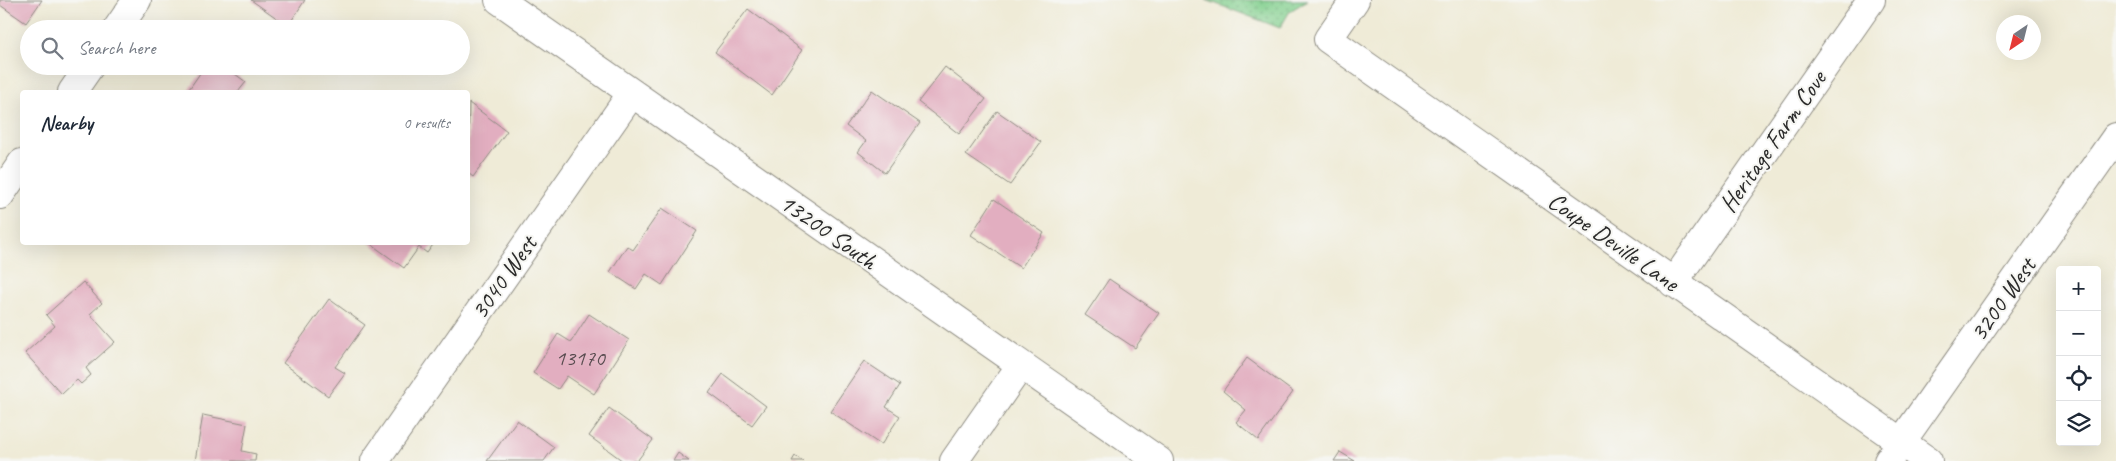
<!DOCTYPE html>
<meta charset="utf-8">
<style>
:root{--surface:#fff;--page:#f6f6f7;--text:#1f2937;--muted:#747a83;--line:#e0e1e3}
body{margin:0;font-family:Caveat,sans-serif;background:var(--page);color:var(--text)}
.controls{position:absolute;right:15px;bottom:15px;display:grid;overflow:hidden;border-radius:5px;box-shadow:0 5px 20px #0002}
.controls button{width:45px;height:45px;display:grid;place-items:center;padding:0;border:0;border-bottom:1px solid var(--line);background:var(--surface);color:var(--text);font:25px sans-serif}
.compass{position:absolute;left:1996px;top:15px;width:45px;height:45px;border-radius:50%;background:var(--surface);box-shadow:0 5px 20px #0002;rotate:215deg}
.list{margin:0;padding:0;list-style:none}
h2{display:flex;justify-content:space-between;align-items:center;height:65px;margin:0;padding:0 20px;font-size:21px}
h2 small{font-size:16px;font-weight:400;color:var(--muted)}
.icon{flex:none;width:28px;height:28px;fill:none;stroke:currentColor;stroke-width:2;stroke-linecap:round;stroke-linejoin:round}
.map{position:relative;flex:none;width:2116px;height:461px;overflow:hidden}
.search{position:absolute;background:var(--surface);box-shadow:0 5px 20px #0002;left:20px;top:20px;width:450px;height:55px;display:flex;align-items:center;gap:12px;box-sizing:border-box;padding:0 18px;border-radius:28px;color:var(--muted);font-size:19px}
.panel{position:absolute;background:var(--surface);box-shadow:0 5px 20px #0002;left:20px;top:90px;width:450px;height:155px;border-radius:5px}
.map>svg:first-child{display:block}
.green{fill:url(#green-dots);stroke:#577e5d}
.building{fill:#e2aec0}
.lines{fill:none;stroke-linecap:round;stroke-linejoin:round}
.minor-casing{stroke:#8d8b81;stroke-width:30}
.minor{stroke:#fff;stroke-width:28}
.labels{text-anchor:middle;stroke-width:4;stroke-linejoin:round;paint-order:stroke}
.number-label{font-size:22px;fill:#594c50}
.street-label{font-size:25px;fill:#2b2b2b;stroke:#f6f6f2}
</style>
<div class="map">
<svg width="2116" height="461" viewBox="0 0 2116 461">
<defs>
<pattern id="green-dots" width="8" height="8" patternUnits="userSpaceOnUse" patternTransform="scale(1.25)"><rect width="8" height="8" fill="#83d08f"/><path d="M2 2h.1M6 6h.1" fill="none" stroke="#6ba975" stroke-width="1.8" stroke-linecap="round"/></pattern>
</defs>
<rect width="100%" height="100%" fill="#f6f6f2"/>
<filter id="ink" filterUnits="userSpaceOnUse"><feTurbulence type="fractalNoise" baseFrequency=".02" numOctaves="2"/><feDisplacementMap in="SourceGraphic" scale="10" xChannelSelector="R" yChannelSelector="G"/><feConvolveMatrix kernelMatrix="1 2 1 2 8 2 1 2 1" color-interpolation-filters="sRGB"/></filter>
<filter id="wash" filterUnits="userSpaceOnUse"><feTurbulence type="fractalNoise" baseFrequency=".0096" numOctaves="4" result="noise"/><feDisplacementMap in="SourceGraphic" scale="20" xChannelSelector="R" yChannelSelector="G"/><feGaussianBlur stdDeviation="1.12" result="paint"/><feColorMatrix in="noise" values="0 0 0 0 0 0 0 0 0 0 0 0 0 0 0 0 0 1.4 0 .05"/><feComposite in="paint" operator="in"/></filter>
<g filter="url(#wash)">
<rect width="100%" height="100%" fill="#efebd7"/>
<path class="green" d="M1206 0H1308L1290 11 1280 28Z"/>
<g id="blocks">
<path class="building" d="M0 0H42L26 23 0 5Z
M251 0H305L288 26Z
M748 9 802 50 772 95 715 52Z
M205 66H224L246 82 238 92H187Z
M945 67 986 99 959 134 918 102Z
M872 90 920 123 885 173 858 152 866 141 846 126Z
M469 103 507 131 473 177 468 173Z
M997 111 1041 142 1010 185 966 155Z
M994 199 1044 233 1021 268 971 235Z
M662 208 697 231 662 285 646 274 636 289 610 272 627 246 633 250Z
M368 242H435L427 253 419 247 404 268Z
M1109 279 1159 313 1135 348 1085 315Z
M83 282 102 303 90 314 115 342 86 368 91 375 81 384 77 380 62 394 25 353 55 326 46 315Z
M329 299 365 325 335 367 345 373 328 396 283 363Z
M589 314 629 340 594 394 567 376 558 389 533 373 558 334 571 342Z
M1247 358 1293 392 1258 440 1236 422 1246 410 1223 391Z
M864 361 900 385 886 407 900 416 881 445 830 411Z
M723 374 766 406 752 425 709 393Z
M609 408 653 440 637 461H623L589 436Z
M203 415 247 424 242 451 256 454 255 461H195Z
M517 420 554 447 544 461H487Z
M1340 452 1355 461H1334Z
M678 453 689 461H673Z
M795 456 803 461H792Z"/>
</g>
</g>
<g filter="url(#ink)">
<use href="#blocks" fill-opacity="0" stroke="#8d8b81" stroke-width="1"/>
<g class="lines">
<defs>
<path id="minor" d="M499 0 1159 461
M1355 0 1328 39 1928 461
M117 29 137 0
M72 92 90 66
M0 195 22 163
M1673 283 1871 0
M375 461 632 93
M954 461 1021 365
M1888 461 2116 137"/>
</defs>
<use href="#minor" class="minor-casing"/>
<use href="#minor" class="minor"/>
</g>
</g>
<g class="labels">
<g class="number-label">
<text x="580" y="365">13170</text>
</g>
<g class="street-label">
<text transform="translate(1772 141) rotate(-55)" y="9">Heritage Farm Cove</text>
<text transform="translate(829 231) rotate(35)" y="9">13200 South</text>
<text transform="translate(1614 241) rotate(35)" y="9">Coupe Deville Lane</text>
<text transform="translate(503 277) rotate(-55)" y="9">3040 West</text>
<text transform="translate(2002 299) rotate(-55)" y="9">3200 West</text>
</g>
</g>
</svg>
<div class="controls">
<button>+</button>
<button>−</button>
<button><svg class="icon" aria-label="locate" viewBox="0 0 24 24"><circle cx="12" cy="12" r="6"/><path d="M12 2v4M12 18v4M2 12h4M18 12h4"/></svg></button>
<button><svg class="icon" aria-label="layers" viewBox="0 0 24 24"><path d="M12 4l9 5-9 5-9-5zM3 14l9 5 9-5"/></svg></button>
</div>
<svg class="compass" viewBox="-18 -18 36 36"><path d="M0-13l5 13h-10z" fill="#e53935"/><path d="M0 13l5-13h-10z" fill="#747a83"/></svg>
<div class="search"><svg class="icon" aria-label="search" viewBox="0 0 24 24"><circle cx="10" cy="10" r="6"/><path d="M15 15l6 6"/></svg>Search here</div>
<section class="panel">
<h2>Nearby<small>0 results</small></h2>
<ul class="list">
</ul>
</section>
</div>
